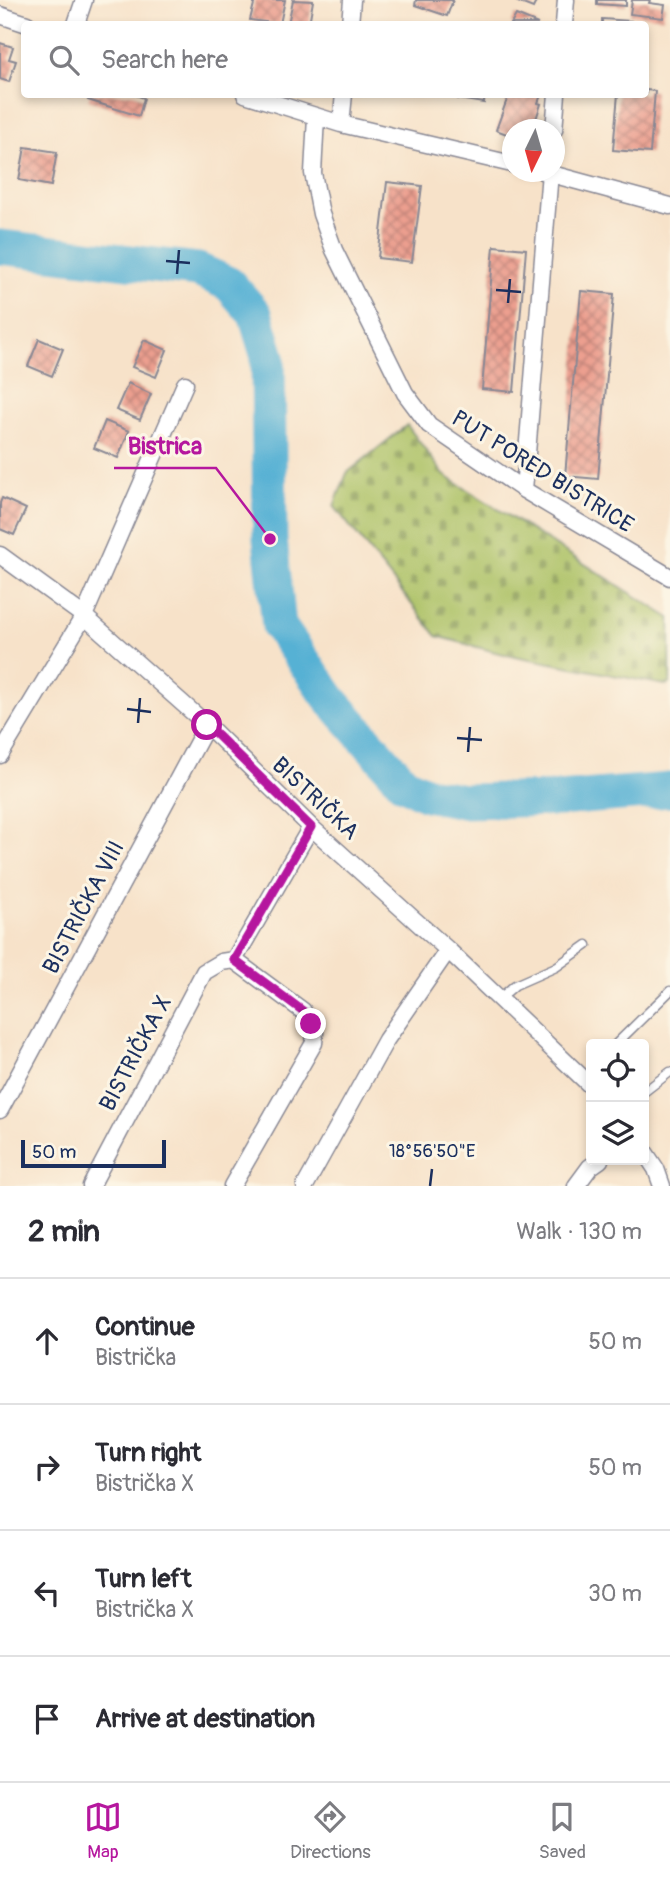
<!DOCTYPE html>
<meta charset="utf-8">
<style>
:root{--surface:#fff;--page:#f2f2f3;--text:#2b2b33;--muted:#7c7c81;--line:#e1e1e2;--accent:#b5179e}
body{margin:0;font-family:Pangolin,sans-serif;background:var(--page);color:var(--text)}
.controls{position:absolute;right:21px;bottom:21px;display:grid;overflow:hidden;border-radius:7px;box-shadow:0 4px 10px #0003}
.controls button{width:63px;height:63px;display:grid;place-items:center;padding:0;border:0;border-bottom:2px solid var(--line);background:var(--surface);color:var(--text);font:35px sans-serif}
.compass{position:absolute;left:502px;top:119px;width:63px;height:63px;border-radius:50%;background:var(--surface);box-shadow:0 4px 10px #0003;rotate:185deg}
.scale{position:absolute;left:21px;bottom:18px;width:145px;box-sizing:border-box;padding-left:7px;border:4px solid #1b2f5e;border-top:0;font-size:19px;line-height:24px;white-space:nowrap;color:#1b2f5e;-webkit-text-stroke:5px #fcf5e5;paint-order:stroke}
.stop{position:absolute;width:21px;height:21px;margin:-16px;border:5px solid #b5179e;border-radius:50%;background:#fff}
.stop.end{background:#b5179e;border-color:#fff;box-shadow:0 2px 7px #0008}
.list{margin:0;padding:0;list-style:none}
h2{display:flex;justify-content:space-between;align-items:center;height:91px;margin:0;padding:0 28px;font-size:30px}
h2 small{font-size:23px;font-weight:400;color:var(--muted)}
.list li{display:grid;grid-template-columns:46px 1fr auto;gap:21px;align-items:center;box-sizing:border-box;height:126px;padding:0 28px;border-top:2px solid var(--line)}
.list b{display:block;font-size:26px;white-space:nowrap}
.list p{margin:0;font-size:23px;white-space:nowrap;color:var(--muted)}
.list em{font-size:23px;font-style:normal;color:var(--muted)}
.icon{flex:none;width:38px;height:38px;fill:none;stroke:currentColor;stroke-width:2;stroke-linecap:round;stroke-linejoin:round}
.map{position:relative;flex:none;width:670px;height:1186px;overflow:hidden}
.search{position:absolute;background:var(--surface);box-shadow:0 4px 10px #0003;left:21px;right:21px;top:21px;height:77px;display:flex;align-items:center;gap:18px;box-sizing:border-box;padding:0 24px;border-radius:7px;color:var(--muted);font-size:26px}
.sheet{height:595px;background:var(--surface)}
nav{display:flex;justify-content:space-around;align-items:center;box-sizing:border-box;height:98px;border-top:2px solid var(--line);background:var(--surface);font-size:19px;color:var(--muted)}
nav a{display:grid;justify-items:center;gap:4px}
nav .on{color:var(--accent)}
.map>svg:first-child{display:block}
.cemetery{fill:url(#cemetery-stones);stroke:#647862;stroke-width:2}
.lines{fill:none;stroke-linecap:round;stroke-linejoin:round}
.river{stroke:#57b1d4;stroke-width:35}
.building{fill:url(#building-cross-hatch)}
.lane-casing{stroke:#898894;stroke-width:11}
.street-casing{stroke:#898894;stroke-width:19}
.lane{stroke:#fff;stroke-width:8}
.street{stroke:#fff;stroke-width:16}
.route{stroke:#b5179e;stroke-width:9}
.ticks{fill:none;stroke:#1b2f5e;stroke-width:2.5}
.labels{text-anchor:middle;stroke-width:6;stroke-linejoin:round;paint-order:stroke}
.street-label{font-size:23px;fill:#1b2f5e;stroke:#fcf5e5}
.ticks-label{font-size:18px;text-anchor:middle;fill:#1b2f5e;stroke:#fcf5e5;stroke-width:6;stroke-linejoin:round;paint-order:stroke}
.leader{fill:none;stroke:#b5179e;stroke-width:2.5}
.callout-dot{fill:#b5179e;stroke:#fcf5e5;stroke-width:2.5}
.callout-label{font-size:24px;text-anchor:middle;font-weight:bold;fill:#b5179e;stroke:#fcf5e5;stroke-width:6;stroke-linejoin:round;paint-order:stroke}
</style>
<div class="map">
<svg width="670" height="1186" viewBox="0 0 670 1186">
<defs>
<pattern id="cemetery-stones" width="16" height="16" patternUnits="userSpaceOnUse" patternTransform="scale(1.75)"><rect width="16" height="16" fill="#acc165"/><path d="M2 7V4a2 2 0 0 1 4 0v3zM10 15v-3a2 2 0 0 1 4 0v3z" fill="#8b9d56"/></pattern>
<pattern id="building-cross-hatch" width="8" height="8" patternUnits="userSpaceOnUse" patternTransform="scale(1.75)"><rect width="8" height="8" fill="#ec9f8f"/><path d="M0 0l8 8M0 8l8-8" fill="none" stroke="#be8278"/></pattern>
</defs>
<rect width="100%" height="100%" fill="#fcf5e5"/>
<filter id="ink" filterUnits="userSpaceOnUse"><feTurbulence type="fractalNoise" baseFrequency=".0143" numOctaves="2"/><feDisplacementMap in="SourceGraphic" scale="14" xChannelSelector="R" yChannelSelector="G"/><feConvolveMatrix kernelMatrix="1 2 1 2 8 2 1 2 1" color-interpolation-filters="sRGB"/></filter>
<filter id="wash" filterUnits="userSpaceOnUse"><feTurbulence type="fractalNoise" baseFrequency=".00686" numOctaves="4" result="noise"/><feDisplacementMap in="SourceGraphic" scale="28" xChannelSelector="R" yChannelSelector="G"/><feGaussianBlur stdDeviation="1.57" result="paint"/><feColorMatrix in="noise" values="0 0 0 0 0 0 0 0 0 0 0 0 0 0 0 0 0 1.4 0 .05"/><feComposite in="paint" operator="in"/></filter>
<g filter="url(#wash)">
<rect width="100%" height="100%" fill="#f7e2c9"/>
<path class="cemetery" d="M407 425 444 475 670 618V684L665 685 499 653 437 636 334 506 347 473Z"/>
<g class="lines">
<path class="river" d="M0 247 198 270 229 284 255 314 268 357 270 539 279 626 331 700 404 783 427 794 463 801 558 799 670 790"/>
</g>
<g id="blocks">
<path class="building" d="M255 0H285L280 24 250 20Z
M293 0 313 1 309 24H288Z
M416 0H453L447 16 415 5Z
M513 0H537L533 8Z
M597 0H626V6L597 4Z
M632 0H650L649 3 665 5 663 18 630 14Z
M516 15 538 24H511Z
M602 19 631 21V24H602Z
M0 43 13 47 9 59 16 61 9 82 0 79Z
M646 90 655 91 650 153 613 150 618 94H646Z
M90 94H133L144 98 139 116 88 100Z
M459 94H485L484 103 458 99Z
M509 94 541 95 538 103 541 104 534 125 529 123 526 130H512V136L496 130Z
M25 147 57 152 51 186 19 180Z
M387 182 422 186 412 262 378 258Z
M494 246 526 249 514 392 482 389Z
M581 291 614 294 598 479 565 476Z
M39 339 63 349 52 376 28 366Z
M144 340 167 350 156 377 132 367Z
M128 383 151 394 140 420 116 410Z
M105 421 129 431 118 458 94 448Z
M2 498 26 509 14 535 0 529V503Z"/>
</g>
</g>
<g filter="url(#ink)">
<use href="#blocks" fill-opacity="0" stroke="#898894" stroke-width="2"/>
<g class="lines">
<defs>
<path id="lane" d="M499 999 515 985 556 967 587 945
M616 1044 670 991
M644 1092 670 1072"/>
<path id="street" d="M0 15 27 24
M76 24 84 0
M350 24 352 0
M564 24 566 0
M245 94 341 124 512 164
M316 117 313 173 321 214 334 250 405 393 429 425 524 490 670 577
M341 124 344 94
M554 130 557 94
M544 172 670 206
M524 490 550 172
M0 555 84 616 207 725 311 827 448 950 591 1086
M0 755 84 616 185 384
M0 1110 207 725
M644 1151 656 1169 662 1186
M91 1186 204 972 221 962 234 960 311 827
M232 1186 314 1043 315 1033 303 1011 234 960
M305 1186 386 1040 448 950
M576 1186 590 1167 600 1160"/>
</defs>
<use href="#lane" class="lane-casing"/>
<use href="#street" class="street-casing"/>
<use href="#lane" class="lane"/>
<use href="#street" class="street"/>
</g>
</g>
<g class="lines" filter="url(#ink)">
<path class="route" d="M207 725 311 827 234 960 303 1011 311 1024"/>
</g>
<path class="ticks" d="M166 261 190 263M177 274 179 250M496 290 521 292M508 303 510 279M127 709 151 712M138 723 140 698M457 738 482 740M468 752 470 727M430 1186 432 1169"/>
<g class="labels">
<g class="street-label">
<text transform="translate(543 471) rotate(32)" y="8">PUT PORED BISTRICE</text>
<text transform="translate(316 798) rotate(43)" y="8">BISTRIČKA</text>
<text transform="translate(83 907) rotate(-62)" y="8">BISTRIČKA VIII</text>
<text transform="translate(135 1053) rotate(-62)" y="8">BISTRIČKA X</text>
</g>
</g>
<g class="ticks-label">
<text x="432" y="1157">18°56'50"E</text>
</g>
<path class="leader" d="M270 539L216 468H114"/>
<circle class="callout-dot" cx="270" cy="539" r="7"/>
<g class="callout-label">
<text x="165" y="454">Bistrica</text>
</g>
</svg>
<div class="controls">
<button><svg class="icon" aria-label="locate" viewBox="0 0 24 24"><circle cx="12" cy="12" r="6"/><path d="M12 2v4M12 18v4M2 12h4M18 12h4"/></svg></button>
<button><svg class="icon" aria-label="layers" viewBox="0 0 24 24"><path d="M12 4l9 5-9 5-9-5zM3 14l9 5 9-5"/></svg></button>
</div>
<svg class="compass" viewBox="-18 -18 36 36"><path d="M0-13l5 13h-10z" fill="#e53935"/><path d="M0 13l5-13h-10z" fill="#7c7c81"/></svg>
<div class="scale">50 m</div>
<div class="stop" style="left:207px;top:725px"></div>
<div class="stop end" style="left:311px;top:1024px"></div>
<div class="search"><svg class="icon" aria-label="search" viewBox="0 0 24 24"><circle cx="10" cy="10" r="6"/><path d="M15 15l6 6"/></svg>Search here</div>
</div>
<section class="sheet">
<h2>2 min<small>Walk · 130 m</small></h2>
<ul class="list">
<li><svg class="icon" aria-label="ahead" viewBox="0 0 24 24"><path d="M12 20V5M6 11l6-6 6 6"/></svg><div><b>Continue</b><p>Bistrička</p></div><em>50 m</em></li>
<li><svg class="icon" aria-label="right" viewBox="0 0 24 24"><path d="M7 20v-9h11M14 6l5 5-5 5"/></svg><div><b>Turn right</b><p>Bistrička X</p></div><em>50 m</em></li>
<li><svg class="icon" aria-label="left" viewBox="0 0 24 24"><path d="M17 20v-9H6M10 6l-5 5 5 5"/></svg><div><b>Turn left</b><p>Bistrička X</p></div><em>30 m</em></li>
<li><svg class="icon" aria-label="arrive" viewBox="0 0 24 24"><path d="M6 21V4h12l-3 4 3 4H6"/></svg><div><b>Arrive at destination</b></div></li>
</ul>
</section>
<nav>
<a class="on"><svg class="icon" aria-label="map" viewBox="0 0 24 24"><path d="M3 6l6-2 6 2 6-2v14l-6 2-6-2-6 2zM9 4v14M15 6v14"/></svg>Map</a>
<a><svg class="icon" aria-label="directions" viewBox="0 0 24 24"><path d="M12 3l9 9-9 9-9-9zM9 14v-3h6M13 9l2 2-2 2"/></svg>Directions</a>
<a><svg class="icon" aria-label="saved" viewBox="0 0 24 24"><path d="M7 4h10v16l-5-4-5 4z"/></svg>Saved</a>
</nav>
